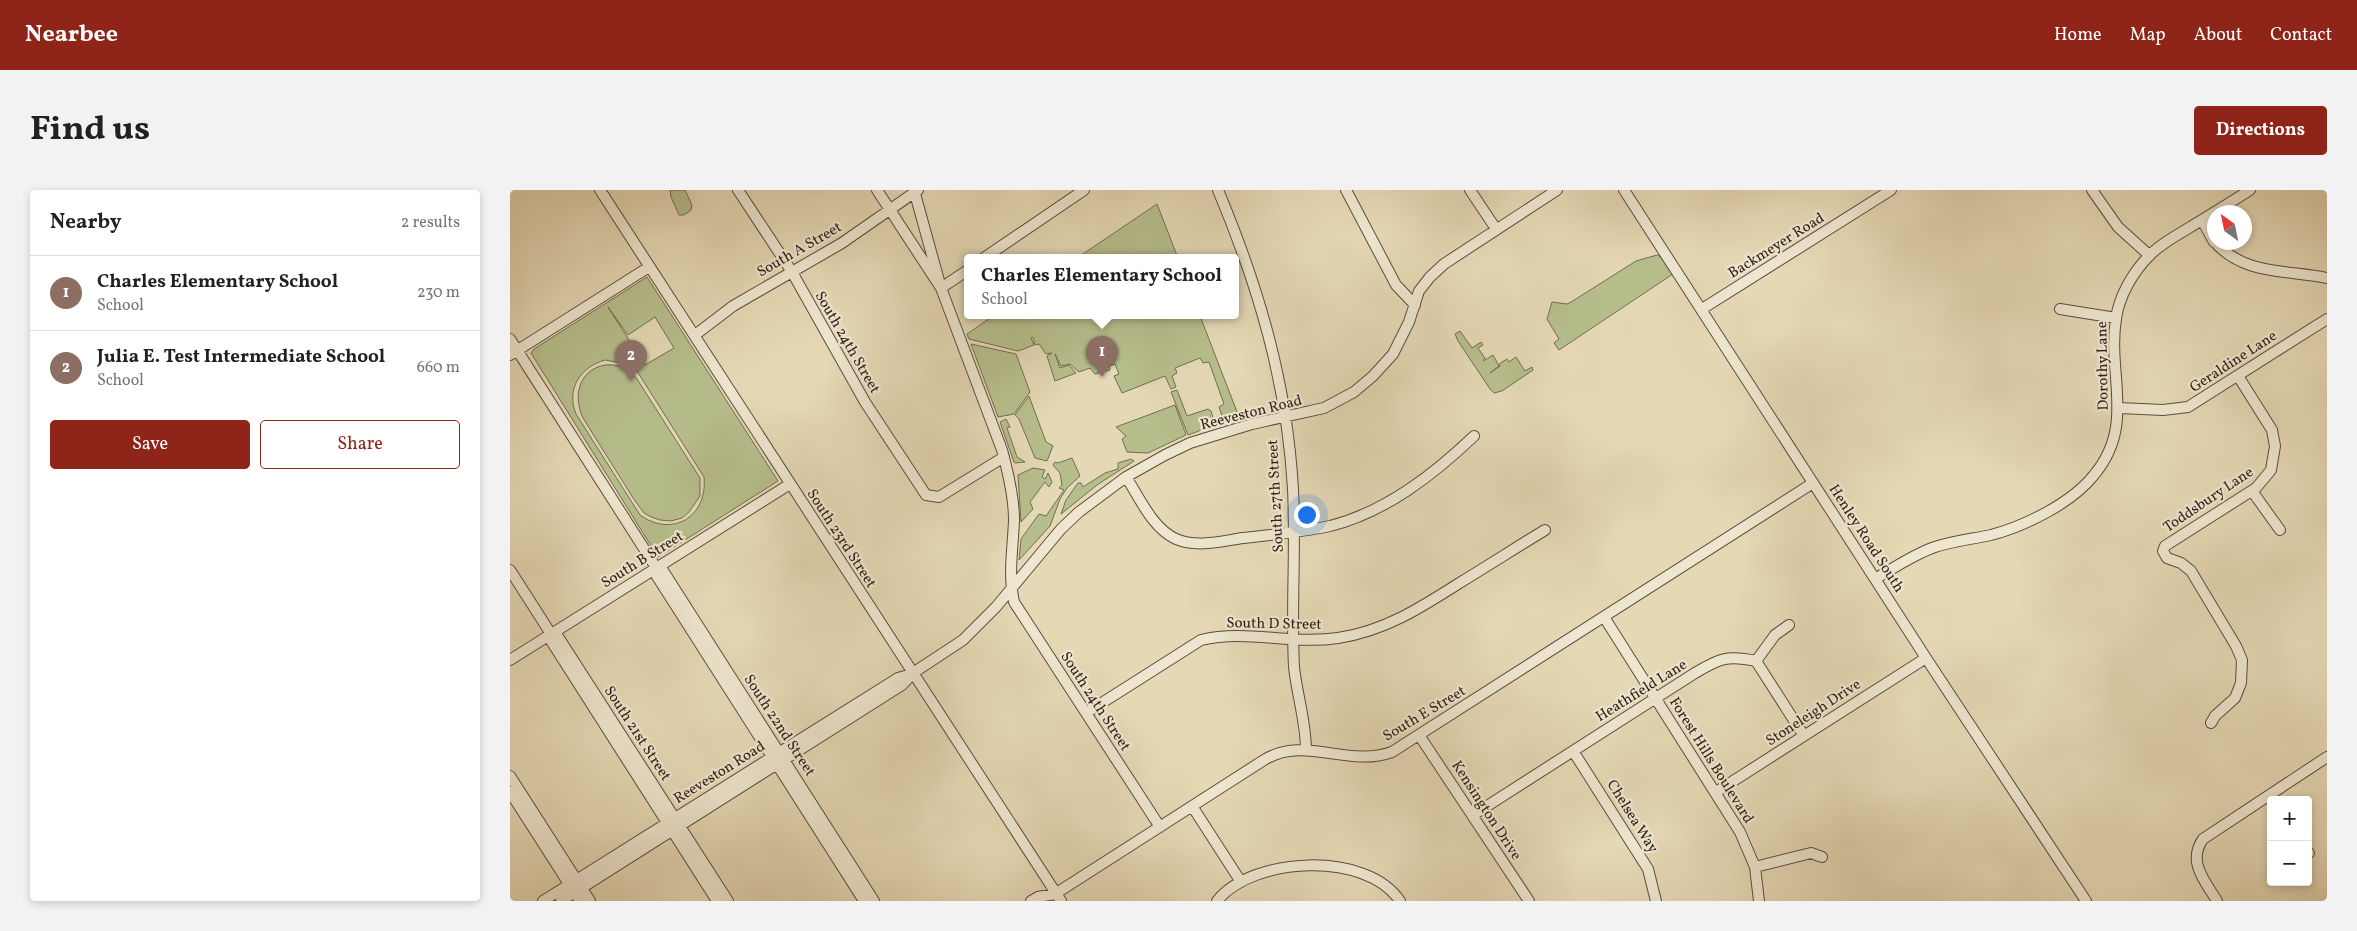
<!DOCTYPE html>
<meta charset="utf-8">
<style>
:root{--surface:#fff;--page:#f2f2f2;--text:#202124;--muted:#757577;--line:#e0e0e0;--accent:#8f2418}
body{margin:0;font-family:Vollkorn,serif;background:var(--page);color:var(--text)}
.controls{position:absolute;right:15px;bottom:15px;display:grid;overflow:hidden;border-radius:5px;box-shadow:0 2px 8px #0003}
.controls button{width:45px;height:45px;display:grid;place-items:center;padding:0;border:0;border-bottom:1px solid var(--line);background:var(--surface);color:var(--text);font:25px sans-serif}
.compass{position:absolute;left:1697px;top:15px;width:45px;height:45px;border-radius:50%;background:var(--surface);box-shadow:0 2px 8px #0003;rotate:327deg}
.you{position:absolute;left:796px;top:324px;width:18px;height:18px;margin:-12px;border:4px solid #fff;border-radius:50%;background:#1a73e8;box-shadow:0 0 0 8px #1a73e833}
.badge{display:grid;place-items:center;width:32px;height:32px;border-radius:50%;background:var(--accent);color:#fff;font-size:16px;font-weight:700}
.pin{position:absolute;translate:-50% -41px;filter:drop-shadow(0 1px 2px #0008)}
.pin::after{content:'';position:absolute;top:26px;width:18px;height:15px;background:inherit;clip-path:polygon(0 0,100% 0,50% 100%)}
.popup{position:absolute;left:454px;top:64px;width:275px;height:65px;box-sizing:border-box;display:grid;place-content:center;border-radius:5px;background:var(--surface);filter:drop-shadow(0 1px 4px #0005);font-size:16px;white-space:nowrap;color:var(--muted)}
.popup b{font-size:19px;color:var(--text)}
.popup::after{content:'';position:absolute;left:50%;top:100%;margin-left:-10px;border:10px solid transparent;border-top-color:var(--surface)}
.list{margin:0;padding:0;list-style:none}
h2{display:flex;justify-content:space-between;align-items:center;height:65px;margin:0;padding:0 20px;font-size:21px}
h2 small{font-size:16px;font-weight:400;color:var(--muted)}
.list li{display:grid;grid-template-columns:32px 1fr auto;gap:15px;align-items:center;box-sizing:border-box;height:75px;padding:0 20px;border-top:1px solid var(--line)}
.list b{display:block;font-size:19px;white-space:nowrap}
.list p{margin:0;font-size:16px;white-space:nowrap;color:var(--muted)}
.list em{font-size:16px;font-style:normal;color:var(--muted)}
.actions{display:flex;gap:10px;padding:15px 20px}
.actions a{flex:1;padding:11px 0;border:1px solid var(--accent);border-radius:5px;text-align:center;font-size:18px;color:var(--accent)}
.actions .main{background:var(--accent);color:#fff}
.map{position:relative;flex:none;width:1817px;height:711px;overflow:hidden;border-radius:5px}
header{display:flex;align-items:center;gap:30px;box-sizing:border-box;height:70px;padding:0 25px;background:var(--accent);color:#fff}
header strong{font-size:24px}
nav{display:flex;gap:28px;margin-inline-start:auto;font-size:18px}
.intro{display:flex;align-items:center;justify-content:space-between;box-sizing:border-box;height:120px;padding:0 30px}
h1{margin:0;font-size:35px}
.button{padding:12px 22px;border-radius:5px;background:var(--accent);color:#fff;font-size:18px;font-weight:700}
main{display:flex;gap:30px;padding:0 30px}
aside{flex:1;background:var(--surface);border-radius:5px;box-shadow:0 2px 8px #0003}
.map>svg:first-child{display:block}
.green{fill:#b6be8c;stroke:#726e51;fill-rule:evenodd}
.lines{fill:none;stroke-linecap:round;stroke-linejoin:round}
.minor-casing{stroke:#5b4c3e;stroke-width:12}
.minor{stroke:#eee6cf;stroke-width:10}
.labels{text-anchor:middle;stroke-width:4.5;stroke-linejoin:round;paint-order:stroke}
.street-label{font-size:15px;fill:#2d1d16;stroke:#eee6cf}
</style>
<header>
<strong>Nearbee</strong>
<nav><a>Home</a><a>Map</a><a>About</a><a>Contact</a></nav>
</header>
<div class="intro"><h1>Find us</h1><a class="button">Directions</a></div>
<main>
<aside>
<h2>Nearby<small>2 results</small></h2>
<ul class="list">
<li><span class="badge" style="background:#8d6e63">1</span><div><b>Charles Elementary School</b><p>School</p></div><em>230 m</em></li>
<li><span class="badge" style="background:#8d6e63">2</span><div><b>Julia E. Test Intermediate School</b><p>School</p></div><em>660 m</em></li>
</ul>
<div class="actions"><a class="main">Save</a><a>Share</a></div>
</aside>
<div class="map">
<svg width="1817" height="711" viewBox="0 0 1817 711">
<rect width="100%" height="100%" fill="#e5d8b5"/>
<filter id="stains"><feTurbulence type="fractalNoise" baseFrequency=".004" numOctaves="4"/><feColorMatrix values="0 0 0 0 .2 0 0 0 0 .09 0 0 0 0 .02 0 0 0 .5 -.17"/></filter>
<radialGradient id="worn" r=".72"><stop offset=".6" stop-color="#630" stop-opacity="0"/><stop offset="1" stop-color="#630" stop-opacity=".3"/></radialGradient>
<path class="green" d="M160 0H175L182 15 181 20 174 25H169L161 7Z
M647 14 668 68H567Z
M1147 65 1151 67 1163 84 1049 160 1044 153 1049 149 1037 129 1042 112 1057 114 1061 112 1126 71Z
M137 87 268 291 148 367 21 163 24 159ZM98 117 118 145 145 127 164 158 135 175ZM95 170 117 174 127 181 194 287C198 327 162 348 130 325L66 224C56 199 70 177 95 170Z
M483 126H690L729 227 716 231 713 229 709 217 714 214 699 172 693 173 690 168 665 178 667 183 662 186 666 197 661 199 655 186 612 203 604 186 609 184 605 174 599 176 600 180 585 184 580 178 569 182 560 174 551 176 545 164 550 178 559 175 566 183 545 191 537 166 542 163 536 164 529 154 525 155 523 147 521 148 524 155 508 161 459 149 457 144Z
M950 141 962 158 971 152 973 155 968 158 975 168 973 171 983 165 989 176 980 183 990 176 989 174 997 169 999 172 1006 167 1015 181 1022 177 1023 180 992 201 984 203 980 199 948 151 945 144Z
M461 154 506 164 520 202 504 224 488 227Z
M95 175C109 174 118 178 127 189L190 288V306L179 322 172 328 161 331 150 330 141 327 134 323 123 308 73 228C63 207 68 180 95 175Z
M667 200 677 226 698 219 701 221 705 235 678 245 661 202Z
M519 206 536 252 543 256 537 271 525 268 509 229 505 225Z
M665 215 676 245 638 263 617 262 612 249 616 246 606 237Z
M496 229 500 237 497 238 507 267 515 272 505 273 504 272 490 232Z
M562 268 570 286 557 298 550 309 540 336 509 370 511 349 529 324 536 326 554 300 549 298 552 295 550 283 543 275 545 272 548 273Z
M621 269 624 271 587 295 551 324 556 310 568 293H571L573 297 595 283 608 279V273Z
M523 278 535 280 532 287 535 289 538 283 542 292 539 297 535 292 520 312 523 319 511 332 508 285Z"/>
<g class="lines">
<defs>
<path id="minor" d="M90 0 551 711
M228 0 282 82 355 212 416 305 429 307 494 267
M367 0 431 98 458 80
M404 0 431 98 492 260C498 282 504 307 504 330 503 358 498 384 504 412L650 637
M708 0C749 98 777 193 783 299 786 359 781 418 784 477 787 505 796 532 796 560
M836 0 886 95 905 115
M960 0 986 39
M1114 0 1416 468 1576 711
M1582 0 1608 37 1639 65
M1692 30 1704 52
M1705 52C1733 85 1778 80 1817 88
M474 68 574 0
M1192 119 1381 0
M1550 119 1606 128
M185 145 223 116 332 53 408 0
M0 149 147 379
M0 165 139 77
M1609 218 1653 220 1678 217 1817 129
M616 287C630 308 642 338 666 349 687 358 712 351 733 348 762 345 792 342 820 336 876 322 924 284 964 246
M1742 301 1770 340
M150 376 364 711
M0 380 41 444
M143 380 354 711
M1365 389C1384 378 1404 364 1425 357 1443 351 1462 349 1481 345 1515 336 1562 313 1584 285 1626 235 1597 184 1606 129 1609 106 1623 82 1639 66 1651 53 1668 45 1682 36 1702 24 1721 12 1740 0
M1094 427 1230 642 1245 677 1249 711
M45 442 218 711
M38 446 207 711
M0 470 280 294
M1246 471 1265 445 1279 435
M576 523 691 450C736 439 782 455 828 448 875 441 912 417 951 392 979 375 1007 357 1035 340
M1701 533 1705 526 1725 508 1731 493 1732 470 1726 456 1681 381 1671 373 1657 368 1653 361 1655 356 1746 298 1761 280 1765 256 1762 240 1728 186
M909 545 1019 711
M1063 561 1138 679 1146 711
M0 586 80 711
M0 602 70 711
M1206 602 1416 468
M682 616 731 692
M963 625 1185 483C1210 468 1218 465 1246 471L1294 546
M1798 662 1799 663
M1245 677 1301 663 1312 667
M33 711 388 488 402 484
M51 711 392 495 403 483 453 450 486 417 551 339 569 322 616 287 655 265 680 253 742 234 814 218 844 202 863 186 883 164 899 132 909 101 920 87 934 74 1047 0
M521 711 528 707 545 704 754 570C795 545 837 578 882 562L1303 293
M707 711C743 666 857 661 890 711
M1707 711C1695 691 1677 672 1693 649L1817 567"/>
</defs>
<use href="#minor" class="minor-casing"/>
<use href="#minor" class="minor"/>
</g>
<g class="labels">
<g class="street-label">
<text transform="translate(1266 55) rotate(-32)" y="5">Backmeyer Road</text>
<text transform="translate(289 59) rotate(-30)" y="5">South A Street</text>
<text transform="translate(338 152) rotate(60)" y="5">South 24th Street</text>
<text transform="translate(1723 171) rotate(-33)" y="5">Geraldine Lane</text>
<text transform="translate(1592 176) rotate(-91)" y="5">Dorothy Lane</text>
<text transform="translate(741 222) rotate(-14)" y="5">Reeveston Road</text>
<text transform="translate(765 306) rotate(-93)" y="5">South 27th Street</text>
<text transform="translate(1698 309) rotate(-34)" y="5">Toddsbury Lane</text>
<text transform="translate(332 348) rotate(57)" y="5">South 23rd Street</text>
<text transform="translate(1357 348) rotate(57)" y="5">Henley Road South</text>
<text transform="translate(132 369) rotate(-32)" y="5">South B Street</text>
<text transform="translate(764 433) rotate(1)" y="5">South D Street</text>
<text transform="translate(1131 500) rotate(-32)" y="5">Heathfield Lane</text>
<text transform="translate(586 511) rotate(57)" y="5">South 24th Street</text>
<text transform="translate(1303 522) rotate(-33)" y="5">Stoneleigh Drive</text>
<text transform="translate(914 523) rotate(-31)" y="5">South E Street</text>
<text transform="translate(270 535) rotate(57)" y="5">South 22nd Street</text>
<text transform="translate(128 543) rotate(57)" y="5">South 21st Street</text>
<text transform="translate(1202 570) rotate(58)" y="5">Forest Hills Boulevard</text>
<text transform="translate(209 582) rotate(-32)" y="5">Reeveston Road</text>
<text transform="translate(977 620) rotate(57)" y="5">Kensington Drive</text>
<text transform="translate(1123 626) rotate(58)" y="5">Chelsea Way</text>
</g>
</g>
<rect width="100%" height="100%" filter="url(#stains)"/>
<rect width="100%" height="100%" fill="url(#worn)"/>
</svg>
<div class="controls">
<button>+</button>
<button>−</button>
</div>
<svg class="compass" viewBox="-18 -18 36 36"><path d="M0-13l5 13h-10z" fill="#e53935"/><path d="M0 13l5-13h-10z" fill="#757577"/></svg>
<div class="you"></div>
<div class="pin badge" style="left:592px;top:187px;background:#8d6e63">1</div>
<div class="popup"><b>Charles Elementary School</b>School</div>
<div class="pin badge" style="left:121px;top:191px;background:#8d6e63">2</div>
</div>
</main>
